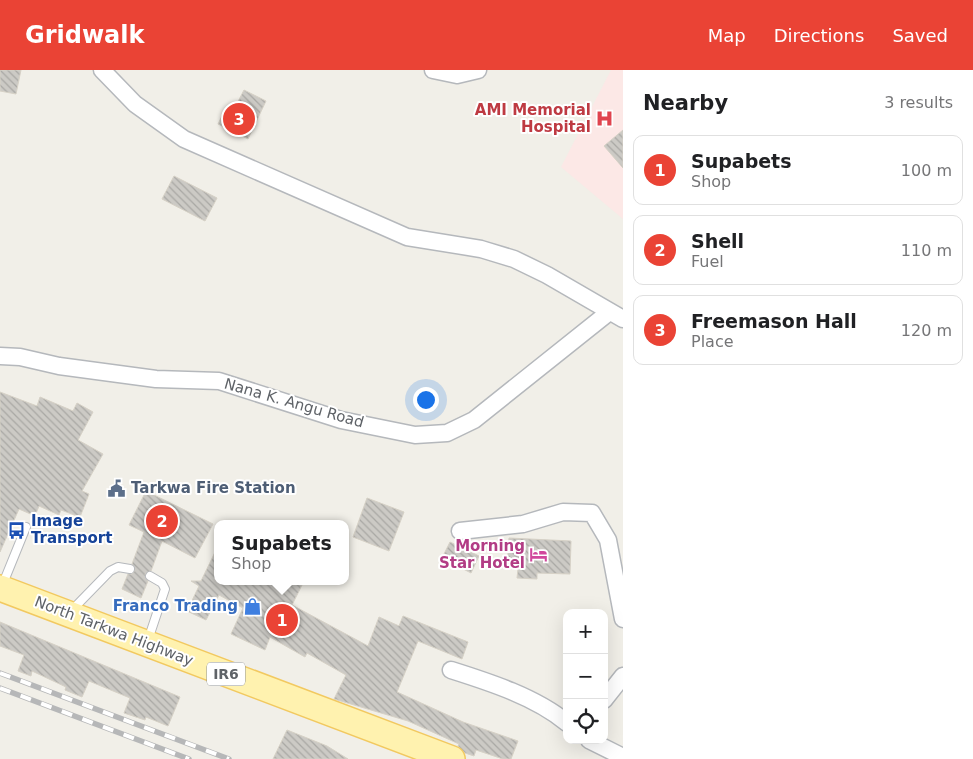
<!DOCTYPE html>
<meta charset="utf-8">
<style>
:root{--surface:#fff;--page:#f2f2f2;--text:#202124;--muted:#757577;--line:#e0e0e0;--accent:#ea4335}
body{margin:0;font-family:"DejaVu Sans",sans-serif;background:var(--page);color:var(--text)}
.controls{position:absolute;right:15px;bottom:15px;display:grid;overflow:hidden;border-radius:10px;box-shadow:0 5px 20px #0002}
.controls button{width:45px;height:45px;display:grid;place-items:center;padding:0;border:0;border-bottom:1px solid var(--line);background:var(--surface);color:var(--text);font:25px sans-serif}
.you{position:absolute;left:425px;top:329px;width:18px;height:18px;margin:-12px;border:4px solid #fff;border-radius:50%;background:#1a73e8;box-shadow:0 0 0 8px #1a73e833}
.badge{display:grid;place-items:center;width:32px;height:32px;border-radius:50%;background:var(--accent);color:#fff;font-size:16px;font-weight:700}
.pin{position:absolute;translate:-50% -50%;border:2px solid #fff;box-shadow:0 1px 5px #0006}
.popup{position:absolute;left:214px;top:450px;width:135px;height:65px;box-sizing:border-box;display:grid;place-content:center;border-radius:10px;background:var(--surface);filter:drop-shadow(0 1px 4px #0005);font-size:16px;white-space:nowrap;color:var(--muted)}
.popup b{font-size:19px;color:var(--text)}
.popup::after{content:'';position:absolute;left:50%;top:100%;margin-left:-10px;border:10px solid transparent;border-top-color:var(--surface)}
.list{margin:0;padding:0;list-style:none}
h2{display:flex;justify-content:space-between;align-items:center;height:65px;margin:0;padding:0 20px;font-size:21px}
h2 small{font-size:16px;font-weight:400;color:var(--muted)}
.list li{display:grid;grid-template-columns:32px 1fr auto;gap:15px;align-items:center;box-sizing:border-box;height:70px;margin:0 10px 10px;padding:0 10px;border:1px solid var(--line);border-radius:10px}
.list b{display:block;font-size:19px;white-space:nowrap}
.list p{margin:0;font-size:16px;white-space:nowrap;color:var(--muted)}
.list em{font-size:16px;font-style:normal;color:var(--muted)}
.icon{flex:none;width:28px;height:28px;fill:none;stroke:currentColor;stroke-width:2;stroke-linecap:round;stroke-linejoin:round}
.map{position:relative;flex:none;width:623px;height:689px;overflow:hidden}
header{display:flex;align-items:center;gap:30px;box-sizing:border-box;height:70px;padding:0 25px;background:var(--accent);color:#fff}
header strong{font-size:24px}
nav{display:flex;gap:28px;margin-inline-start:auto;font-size:18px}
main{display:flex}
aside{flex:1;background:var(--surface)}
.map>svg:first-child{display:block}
.medical{fill:#fce8e6}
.building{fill:url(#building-back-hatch);stroke:#d6d1c6}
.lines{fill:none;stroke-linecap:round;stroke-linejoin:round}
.lane-casing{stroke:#b5b8bc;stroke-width:10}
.street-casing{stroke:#b5b8bc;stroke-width:19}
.primary-casing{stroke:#f2c960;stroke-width:28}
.lane{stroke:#fff;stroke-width:8}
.street{stroke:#fff;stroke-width:16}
.primary{stroke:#fff2af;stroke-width:25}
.rail-casing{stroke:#b6b7b8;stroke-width:5.5}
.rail{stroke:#fff;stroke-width:4;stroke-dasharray:11;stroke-linecap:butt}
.labels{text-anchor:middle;stroke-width:4;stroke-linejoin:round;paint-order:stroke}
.shield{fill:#fff;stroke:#8f9295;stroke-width:1}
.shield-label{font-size:14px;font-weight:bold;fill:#5f6368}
.health-label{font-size:15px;font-weight:bold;fill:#be3a42;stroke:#fff;text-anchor:end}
.street-label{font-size:15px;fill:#5f6368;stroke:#fff}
.service-label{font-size:15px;font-weight:bold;fill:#4e5e75;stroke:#fff;text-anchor:start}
.transit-label{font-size:15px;font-weight:bold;fill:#164399;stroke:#fff;text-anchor:start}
.hotel-label{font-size:15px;font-weight:bold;fill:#b23c85;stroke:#fff;text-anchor:end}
.shop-label{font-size:15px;font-weight:bold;fill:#366cbe;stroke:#fff;text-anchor:end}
</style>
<header>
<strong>Gridwalk</strong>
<nav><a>Map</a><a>Directions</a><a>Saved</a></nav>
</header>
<main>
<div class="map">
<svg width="623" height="689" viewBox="0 0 623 689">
<defs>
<pattern id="building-back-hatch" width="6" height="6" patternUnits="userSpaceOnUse" patternTransform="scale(1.25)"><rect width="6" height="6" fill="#cccac5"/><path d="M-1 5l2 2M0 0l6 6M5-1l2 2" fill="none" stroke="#a9a8a4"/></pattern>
</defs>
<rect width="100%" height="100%" fill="#f1efe8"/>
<path class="medical" d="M611 0H623V149L561 97Z"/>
<path class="building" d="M0 0H21L16 24 0 21Z
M244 20 266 31 248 69 218 54 225 40 232 43Z
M623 60V98L604 76Z
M174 106 217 128 205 151 162 129Z
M0 322 37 336 40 327 73 341 77 333 93 342 78 370 103 384 82 421 89 424 80 447 61 440 59 445 39 436 35 446 19 439 0 482Z
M146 421 213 454 195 488 162 471 151 501 145 504 148 511 141 528 122 519 128 504H132L135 500 132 494 144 462 129 455Z
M367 428 404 442 389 481 353 467Z
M509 468 571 471 570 504 537 503V509L517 508 518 499 507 498Z
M450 472 479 486 471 503 442 488Z
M218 476V511H304L292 535 368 576 379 547 399 556 403 546 468 572 462 589 418 571 397 622 463 652 518 671 511 689H503L476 680 474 686 465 683 458 676 459 674 408 651 334 629 346 605 307 583 305 587 270 567 265 580 231 564 243 538 219 525 206 550 187 541 199 516 191 511H201Z
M0 552 180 627 168 656 146 647 145 650 124 643 130 628 89 611 82 627 65 620 66 617 32 601 31 606 18 601 24 585 0 576Z
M287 660 327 676 348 689H273Z"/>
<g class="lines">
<defs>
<path id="lane" d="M2 516 26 457
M72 540 110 501 118 497 130 499
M148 570 165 519 162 513 150 506"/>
<path id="street" d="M102 0 135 34 184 69 407 167 481 179 514 189 547 205 623 249
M433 0 457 5 478 0
M0 286 20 287 59 296 156 309 219 311 341 350 415 365 447 363 474 350 608 243
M460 461 523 454 563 442 592 443 608 470 623 549
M451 600C489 612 536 627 567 653
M604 630 623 606
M589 670 623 687"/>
<path id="primary" d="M0 518 452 689"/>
</defs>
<use href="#lane" class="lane-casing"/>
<use href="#street" class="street-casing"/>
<use href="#primary" class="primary-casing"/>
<use href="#lane" class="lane"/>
<use href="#street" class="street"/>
<use href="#primary" class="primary"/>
<defs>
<path id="rail" d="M0 603 229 689
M0 618 189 689"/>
</defs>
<use href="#rail" class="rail-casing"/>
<use href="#rail" class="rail"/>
</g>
<defs>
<symbol id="hospital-bare" viewBox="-9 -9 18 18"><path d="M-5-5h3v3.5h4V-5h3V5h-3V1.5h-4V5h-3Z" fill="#e0444e" stroke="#fff" stroke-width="2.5" paint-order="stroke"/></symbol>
<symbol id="civic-bare" viewBox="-9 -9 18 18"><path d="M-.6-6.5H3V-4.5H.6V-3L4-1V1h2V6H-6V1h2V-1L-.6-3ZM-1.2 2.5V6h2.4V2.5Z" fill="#5c6f8a" stroke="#fff" stroke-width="2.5" paint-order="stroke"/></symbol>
<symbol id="bus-bare" viewBox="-9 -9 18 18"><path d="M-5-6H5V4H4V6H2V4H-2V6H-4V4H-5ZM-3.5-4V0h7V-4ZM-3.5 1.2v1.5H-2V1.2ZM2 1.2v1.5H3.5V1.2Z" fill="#1a4fb4" stroke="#fff" stroke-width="2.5" paint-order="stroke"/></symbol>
<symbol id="hotel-bare" viewBox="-9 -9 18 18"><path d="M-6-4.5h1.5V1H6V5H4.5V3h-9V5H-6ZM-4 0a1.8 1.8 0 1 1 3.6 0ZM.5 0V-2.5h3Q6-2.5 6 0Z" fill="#d1479c" stroke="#fff" stroke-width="2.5" paint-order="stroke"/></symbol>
<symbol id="shop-bare" viewBox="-9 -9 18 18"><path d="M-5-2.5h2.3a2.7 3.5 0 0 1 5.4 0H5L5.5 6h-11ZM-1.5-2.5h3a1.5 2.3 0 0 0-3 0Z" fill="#3f7fe0" stroke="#fff" stroke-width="2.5" paint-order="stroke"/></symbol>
</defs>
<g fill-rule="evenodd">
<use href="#hospital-bare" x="592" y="36" width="25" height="25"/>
<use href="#civic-bare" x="104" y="406" width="25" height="25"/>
<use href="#bus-bare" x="4" y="448" width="25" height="25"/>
<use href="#hotel-bare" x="526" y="472" width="25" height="25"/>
<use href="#shop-bare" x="240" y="524" width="25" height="25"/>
</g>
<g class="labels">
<rect class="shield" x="207" y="592.5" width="38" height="23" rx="4"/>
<g class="shield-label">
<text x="226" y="609">IR6</text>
</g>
<g class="health-label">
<text x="591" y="45">AMI Memorial<tspan x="591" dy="17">Hospital</tspan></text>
</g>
<g class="street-label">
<text transform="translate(294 333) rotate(16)" y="5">Nana K. Angu Road</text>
<text transform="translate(114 561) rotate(21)" y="5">North Tarkwa Highway</text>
</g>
<g class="service-label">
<text x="131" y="423">Tarkwa Fire Station</text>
</g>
<g class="transit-label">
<text x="31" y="456">Image<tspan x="31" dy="17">Transport</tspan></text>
</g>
<g class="hotel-label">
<text x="525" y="481">Morning<tspan x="525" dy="17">Star Hotel</tspan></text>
</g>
<g class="shop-label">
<text x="238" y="541">Franco Trading</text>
</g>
</g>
</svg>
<div class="controls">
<button>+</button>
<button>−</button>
<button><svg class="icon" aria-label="locate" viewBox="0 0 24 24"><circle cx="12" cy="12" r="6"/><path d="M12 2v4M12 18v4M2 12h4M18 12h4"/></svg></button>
</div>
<div class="you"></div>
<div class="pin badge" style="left:282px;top:550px">1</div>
<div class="popup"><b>Supabets</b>Shop</div>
<div class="pin badge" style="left:162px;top:451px">2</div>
<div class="pin badge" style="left:239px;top:49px">3</div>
</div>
<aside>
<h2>Nearby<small>3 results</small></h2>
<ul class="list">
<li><span class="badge">1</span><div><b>Supabets</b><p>Shop</p></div><em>100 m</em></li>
<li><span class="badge">2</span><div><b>Shell</b><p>Fuel</p></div><em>110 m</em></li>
<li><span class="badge">3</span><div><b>Freemason Hall</b><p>Place</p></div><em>120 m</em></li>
</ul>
</aside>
</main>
